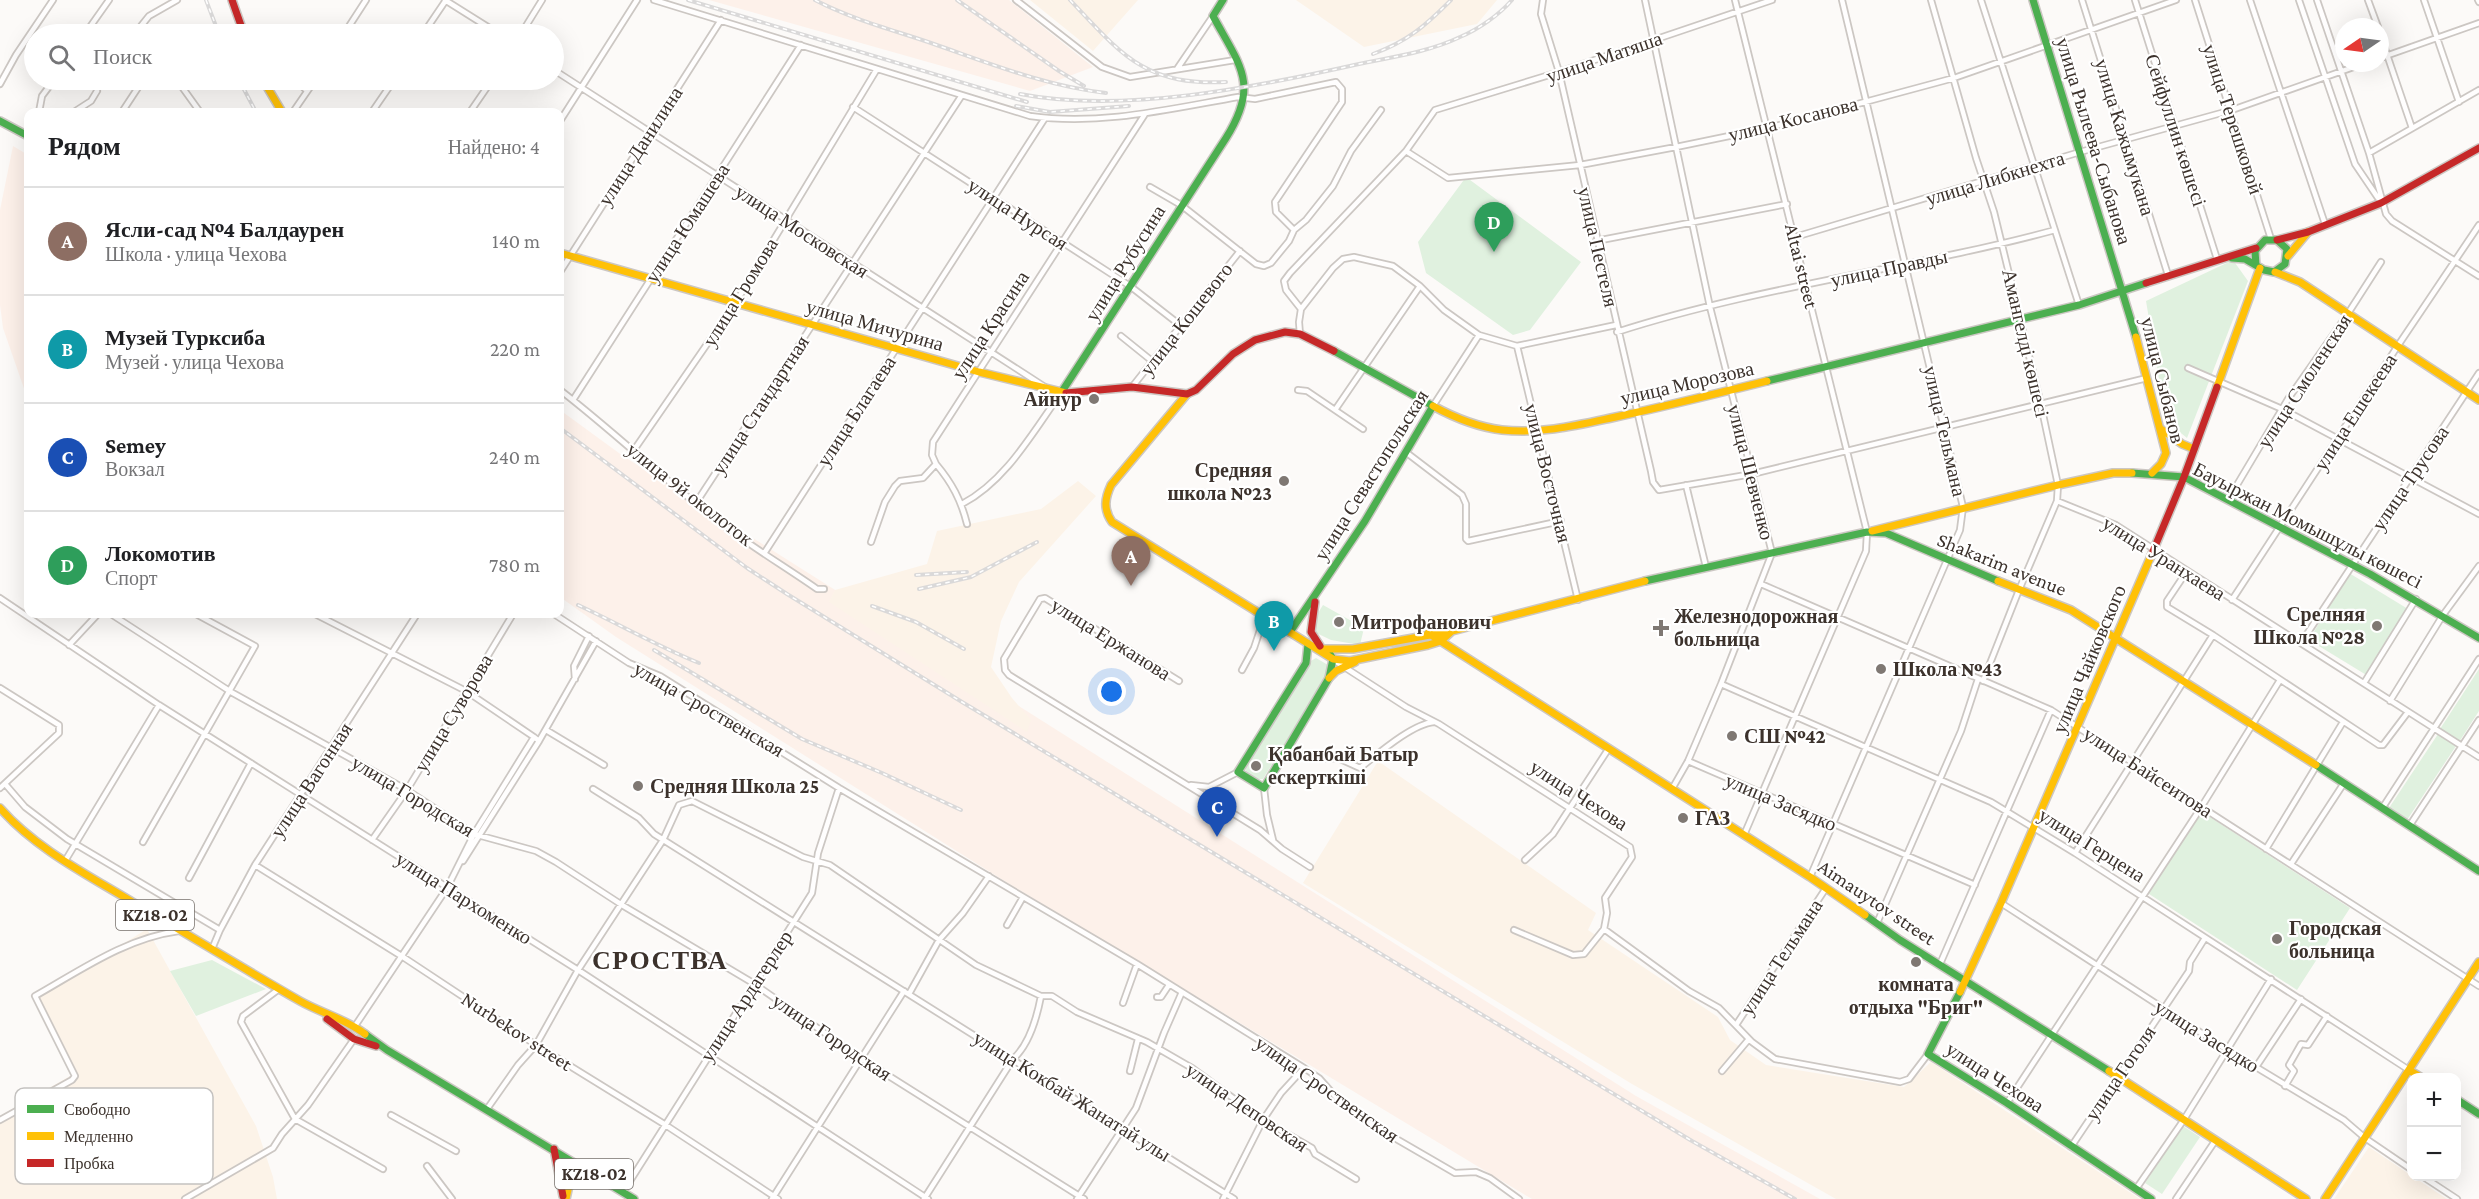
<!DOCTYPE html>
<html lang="ru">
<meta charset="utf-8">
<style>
:root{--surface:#fff;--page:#f2f2f2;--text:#202124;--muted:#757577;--line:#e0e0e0;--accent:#7f7873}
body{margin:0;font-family:"Crimson Pro",serif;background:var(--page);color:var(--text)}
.controls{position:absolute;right:18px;bottom:18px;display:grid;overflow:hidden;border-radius:12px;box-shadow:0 6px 24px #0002}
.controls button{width:54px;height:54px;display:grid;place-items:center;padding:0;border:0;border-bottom:2px solid var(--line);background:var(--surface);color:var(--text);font:30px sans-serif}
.compass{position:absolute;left:2335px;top:18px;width:54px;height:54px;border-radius:50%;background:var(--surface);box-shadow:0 6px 24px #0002;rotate:257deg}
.you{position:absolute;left:1112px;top:692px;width:21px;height:21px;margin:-15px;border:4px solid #fff;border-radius:50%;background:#1a73e8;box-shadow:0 0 0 9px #1a73e833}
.badge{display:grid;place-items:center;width:39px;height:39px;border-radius:50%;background:var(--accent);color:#fff;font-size:20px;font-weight:700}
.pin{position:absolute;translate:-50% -50px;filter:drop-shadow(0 2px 3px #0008)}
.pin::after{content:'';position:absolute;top:32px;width:21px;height:18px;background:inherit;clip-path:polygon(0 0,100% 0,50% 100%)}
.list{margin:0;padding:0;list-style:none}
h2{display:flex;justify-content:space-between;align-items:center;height:78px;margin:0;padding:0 24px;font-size:26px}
h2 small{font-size:20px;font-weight:400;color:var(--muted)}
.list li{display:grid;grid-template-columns:39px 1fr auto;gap:18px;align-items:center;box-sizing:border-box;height:108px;padding:0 24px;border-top:2px solid var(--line)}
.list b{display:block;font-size:22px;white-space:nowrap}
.list p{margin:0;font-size:20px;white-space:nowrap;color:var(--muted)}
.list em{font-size:20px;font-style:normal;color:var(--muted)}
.icon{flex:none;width:33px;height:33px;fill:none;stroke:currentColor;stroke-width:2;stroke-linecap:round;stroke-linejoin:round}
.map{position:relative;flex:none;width:2479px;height:1199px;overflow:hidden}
.search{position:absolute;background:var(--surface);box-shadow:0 6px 24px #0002;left:24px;top:24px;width:540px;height:66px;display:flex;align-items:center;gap:15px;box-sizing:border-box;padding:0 21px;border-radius:33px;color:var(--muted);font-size:22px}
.panel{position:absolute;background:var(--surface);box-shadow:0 6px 24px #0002;left:24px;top:108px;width:540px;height:510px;border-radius:12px}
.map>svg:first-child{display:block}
.built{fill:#fdf1ea}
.industrial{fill:#fcf3e8}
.green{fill:#e0f1df}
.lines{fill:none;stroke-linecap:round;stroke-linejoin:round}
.street-casing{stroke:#ccc7c3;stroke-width:8}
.fast-casing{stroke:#ccc7c3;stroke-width:10}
.slow-casing{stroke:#ccc7c3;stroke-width:10}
.jam-casing{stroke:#ccc7c3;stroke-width:10}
.street{stroke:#fffefe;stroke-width:4.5}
.fast{stroke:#4caf50;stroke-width:7}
.slow{stroke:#ffc107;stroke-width:7}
.jam{stroke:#c62828;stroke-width:7}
.rail-casing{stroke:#dad9d9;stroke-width:4}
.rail{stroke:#fff;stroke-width:1.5;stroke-dasharray:4.5;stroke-linecap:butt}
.poi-dot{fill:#7f7873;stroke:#fff;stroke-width:2}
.labels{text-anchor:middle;stroke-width:4.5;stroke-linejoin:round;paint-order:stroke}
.shield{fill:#fff;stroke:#76706b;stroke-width:1.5}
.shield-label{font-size:18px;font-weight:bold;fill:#3c322c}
.street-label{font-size:20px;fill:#3c322c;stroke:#fff}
.poi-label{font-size:20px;font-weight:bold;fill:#3c322c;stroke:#fff;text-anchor:start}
.district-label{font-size:26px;font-weight:bold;letter-spacing:1.5px;fill:#3c322c;stroke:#fff}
.key{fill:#fff;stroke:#c4c2c0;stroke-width:1.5}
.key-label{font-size:16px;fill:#3c322c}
</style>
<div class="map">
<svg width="2479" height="1199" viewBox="0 0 2479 1199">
<rect width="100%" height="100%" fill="#fcfaf8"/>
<path class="built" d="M709 0H1009L1093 67 1030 91Z
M13 146 28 155V400L3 328 0 305V210Z
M560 410 623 456 1636 1096 1820 1199H1532L1006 882 616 637 560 597Z"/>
<path class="industrial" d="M1030 0H1138L1093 51Z
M1296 0H1497L1477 24 1364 47Z
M1078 481 1096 496 1019 582 1001 621 991 667 1012 698 1031 720 1027 732 829 602 835 590 927 564 937 531 1041 509Z
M1378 761 1596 913 1588 930 1718 1017 1730 1040 1766 1065 1904 1087 1931 1062 2140 1199H1836L1632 1084 1303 883Z
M147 929 256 1126 273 1177 277 1199H0V1116L77 1072 36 998Z
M2369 1147 2412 1176 2447 1199H2334Z"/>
<path class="green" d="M1466 177 1581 262 1530 330 1513 335 1426 273 1418 242Z
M2233 260 2248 281 2187 438 2166 421 2146 301Z
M2349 573 2408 609 2368 676 2309 640Z
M1323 605 1364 628 1360 645 1331 640 1308 629Z
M1316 658 1328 665V673L1263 779H1256L1246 772 1245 765 1309 662Z
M2479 669V711L2459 742 2440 729Z
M2438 734 2456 746 2407 820 2389 808Z
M2199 810 2350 908 2297 990 2146 892Z
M212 960 266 989 196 1016 170 971Z
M2183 1126 2200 1137 2162 1194 2145 1183Z"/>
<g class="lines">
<defs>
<path id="street" d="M445 0 499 34
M654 0 1030 116C1100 126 1169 109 1238 97L1255 99 1336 82 1342 89V102L1275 202 1276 212 1294 230
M1016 0 1102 67 1130 77 1235 60
M1543 0 1541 14 1559 72 1651 471 1653 482 1659 490 1752 474 2147 378
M1645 0 1710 307 1772 553 1721 684 1688 761 1672 789
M1735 0 1867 532 1866 551 1744 835
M1931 0 1976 158 1994 212 2041 405 2058 485 2057 501 2019 590 1983 681
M1981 0 2079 305
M2082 0 2168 275
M2135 0 2217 259
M2195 0 2271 239
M2250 0 2325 224
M2299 0 2355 164 2378 198
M2317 0 2369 153 2386 214 2392 221 2479 276
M2368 0 2378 27
M2424 0 2459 102
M2478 0 2479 2
M85 34 109 0
M141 34V26L149 16 177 0
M344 34 366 0
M423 34 446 0
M521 34 542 0
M2380 34 2412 128
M2380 58 2479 23
M1177 69 1213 16
M554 70 1045 387
M177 80 200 112
M296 80 307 91
M0 84 16 55 53 0
M110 86 112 80
M853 107 1130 286 1180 325
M39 112 42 96 54 80
M74 112 91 101 97 91
M122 112 143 80
M293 112 315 80
M372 112 394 80
M470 112 492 80
M560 121 637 0
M1406 151 1448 178 1580 165 1676 147 1768 128 1954 78 2176 0
M2369 153 2479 90
M1150 187 1181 205 1256 264 1264 266 1271 263 1289 241 1294 230 1306 220 1333 186 1351 151 1381 110
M1795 237 2080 152 2232 110 2365 63
M1596 241 1787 204
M560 272 721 20
M1301 309 1286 290 1284 281 1290 273 1406 151 1435 110 1559 72 1772 0
M1617 332C1760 286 1911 269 2055 230
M1300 334 1299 322 1301 309 1333 268 1343 259 1354 257 1393 266 1420 286 1444 310 1479 335 1517 346 1616 325
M1121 336 1152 361
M1517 346 1578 600
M2188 368 2282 409 2479 514
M1132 387 1240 251
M560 390C617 434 668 484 726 527 755 549 787 568 817 589H824
M1298 390 1307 391 1363 429
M573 400 801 45
M1433 406 1479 335
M1335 410 1420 286
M634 450 736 302 877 69
M1407 453 1462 495 1466 504V539L1468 541 1561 521
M936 464C952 483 961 500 967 524
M1686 485 1706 567
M2228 500 2288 399 2347 315 2381 262
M2057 501 2116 525 2479 757
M696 503 962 95
M962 504C1006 481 1033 432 1061 393
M871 542 885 502 895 486 900 481 923 478 936 464 932 455 933 442 1145 114
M765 552 1045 118
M2187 571 2167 601V607L2213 635 2379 745H2383L2408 712
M1761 584 2051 710 2479 986
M0 598 159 705 578 970 928 1199
M2232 600 2397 347 2479 225
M111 614 231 692 407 790 474 834 536 851 556 862 622 905 753 983 862 1059 1084 1199
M315 614 466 691 534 737
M554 614 629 663 660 676 839 788 1137 964 1304 1068 1319 1078 1342 1104 1374 1126 1455 1173 1476 1172 1490 1178 1519 1199
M2301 643 2479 373
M69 645 98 614
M1335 661 1406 707 1439 724 1630 847 1632 857 1605 898 1607 913 1604 929 1584 954 1573 955 1514 930
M1242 670 1254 648 1265 615
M575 679 574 666 589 636
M1179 681 1045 598 1040 599 1004 659 1005 670 1009 675 1260 830 1282 849 1310 867
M2364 683 2416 599
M1721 684 1991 802 2075 853 2409 1070
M0 688 59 725V733L0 788
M2390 701 2443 615 2479 566
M546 730 604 765
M1290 747 1310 759 1338 758 1360 768C1378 754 1412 724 1434 722
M1688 761 1975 885
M6 785 25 807 67 839 220 930
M1191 785 1209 787 1238 772
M1264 788 1267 815 1273 840
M593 789 639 818 654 834 1234 1199
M2383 807 2479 659
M2410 825 2479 720
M372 840 407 790 513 614
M143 842 255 646 196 614
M2266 849 2343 722
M2075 853 2213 635
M1525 860 1553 834 1609 748
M65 861 159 705
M463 861 539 741
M2291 864 2344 783
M255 865 403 957 536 1045 664 1124 778 1199
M1810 877 1960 530 1963 507 1842 0
M189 878 251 763
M2001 903 2226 1049 2344 1120 2365 1138 2412 1170
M1877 923 1961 731 1978 679
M1007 925 1023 897
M1604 929 1689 991 1719 1008 1752 1042 1775 1059 1900 1082 1909 1079 1928 1054
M212 949 220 930 255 865 417 614
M1940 964 2051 710
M279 989 243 1016 241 1022 295 1119 383 1169
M909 994 939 940 963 913 989 876
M1157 997H1161L1169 985
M1123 1003 1137 964
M1736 1025 1826 888
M355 1026 447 888 474 834 534 737 539 741 596 641
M2256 1067 2301 999
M1130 1071 1138 1039
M1722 1071 1749 1039
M2285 1086 2294 1071 2289 1065 2301 1044 2308 1045 2327 1016
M2007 1103 2202 806 2280 680
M487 1109 518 1065 536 1045 578 970 663 840 679 805 692 801 803 857 830 865 976 965 1041 996H1052L1077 1012 1147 1042 1192 1068 1263 1120 1312 1148 1315 1154 1356 1179
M391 1115 456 1151
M0 1120 72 1080 75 1076 35 996C81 970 126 938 179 931
M2071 1147 2189 971 2190 962 2205 938
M427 1166 452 1199
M2422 1176 2457 1199
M2136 1189 2183 1121 2271 979
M623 1192 812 893 818 853 839 788
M185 1199 273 1148 282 1134 308 1105 354 1039
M772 1199 904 991
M924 1199 1013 1059C1030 1044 1037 1017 1041 996
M1077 1199 1136 1108 1164 1033 1182 992
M1223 1199 1263 1120 1281 1093 1304 1068
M2176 1199 2215 1141"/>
<path id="fast" d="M2033 0 2136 337
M0 121 28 136
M2232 258 2245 259 2264 270 2274 272 2285 264 2287 249 2277 240H2265L2255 251 2256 265
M1767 381 2079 305 2146 283
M1061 393 1226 138C1260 84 1240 66 1213 16L1223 0
M2132 473 2184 477 2370 574 2479 638
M1645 581 1867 532 1886 533 1998 581
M1290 632 1365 521 1433 406 1334 351
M1308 644 1306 663 1238 772 1264 788 1329 678 1333 659 1330 654
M2316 765 2479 871
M1865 915 1900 940 2109 1071
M1960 992 1928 1054 2007 1103 2151 1199
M365 1034 387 1050 634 1199
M2456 1099 2479 1114"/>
<path id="slow" d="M263 80 282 112
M560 253 979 372 1066 393
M2288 256 2308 232
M2275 272 2300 282 2479 400
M2136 337 2166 453 2161 464 2152 473
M2217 387 2260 268
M1187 394 1111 485C1105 498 1103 509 1112 522L1333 659 1350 661 1428 645 1441 641 1452 631
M1433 406C1455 418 1477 427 1502 430 1540 434 1574 426 1611 418 1663 407 1715 394 1767 381
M2161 429 2182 444 2194 449
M1872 531 2058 485 2113 473H2132
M1998 581 2071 610 2316 765
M1428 633 1810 877 1865 915
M1319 649H1353L1452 631 1645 581
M1329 678 1336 671 1355 662
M0 808C36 849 88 875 134 903 189 935 244 969 300 1001 321 1013 346 1019 365 1034
M1960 992 2001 903 2151 556
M2409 1070 2422 1078
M2109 1071 2306 1199
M566 1199 570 1181 580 1177 597 1179
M2325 1199 2479 962"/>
<path id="jam" d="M232 0 244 34
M2277 240 2308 232 2381 203 2479 148
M2146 283 2256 248
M1066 393 1132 387 1187 394 1196 390 1233 354 1255 340 1285 332 1300 334 1334 351
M2151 556 2184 477 2217 387
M1315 602 1311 632 1320 646
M327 1019 354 1039 376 1046
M554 1149 563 1196"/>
</defs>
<use href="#street" class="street-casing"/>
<use href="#fast" class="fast-casing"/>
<use href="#slow" class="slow-casing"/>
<use href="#jam" class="jam-casing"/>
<use href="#street" class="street"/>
<use href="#fast" class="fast"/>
<use href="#slow" class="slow"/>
<use href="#jam" class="jam"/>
<defs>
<path id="rail" d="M206 0 219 34
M688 0 1027 102
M815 0C851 19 893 30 931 43 989 63 1045 86 1106 93
M957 0 1059 71 1084 86
M1070 0C1122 55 1145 86 1226 82
M1373 54C1408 41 1425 26 1451 0
M239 80 256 112
M1020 94C1123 114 1256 87 1359 64 1392 57 1429 52 1460 37 1479 29 1499 15 1512 0
M1016 106 1050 112 1129 106
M560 428 747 568 787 594 962 702 1692 1141 1795 1199
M916 575 967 572
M919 589 971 577 1037 542
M578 605C619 624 657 646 699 663
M872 606 916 622 964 649
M654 650 802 739 882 773 961 810"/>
</defs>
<use href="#rail" class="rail-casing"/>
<use href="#rail" class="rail"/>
</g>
<g class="poi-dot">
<circle cx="1094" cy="399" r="6"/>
<circle cx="1284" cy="481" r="6"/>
<circle cx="1339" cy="622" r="6"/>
<circle cx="2377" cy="626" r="6"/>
<path d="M1658 619h6v6h6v6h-6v6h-6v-6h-6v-6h6z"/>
<circle cx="1881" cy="669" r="6"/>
<circle cx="1732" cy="736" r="6"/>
<circle cx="1256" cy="766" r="6"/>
<circle cx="638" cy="786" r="6"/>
<circle cx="1683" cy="818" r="6"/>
<circle cx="2277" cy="939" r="6"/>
<circle cx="1916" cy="962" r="6"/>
</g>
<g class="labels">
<g class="shield">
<rect x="116" y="900" width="78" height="30" rx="4.5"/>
<rect x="555" y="1159" width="78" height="30" rx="4.5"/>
</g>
<g class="shield-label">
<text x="155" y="921">KZ18-02</text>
<text x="594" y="1180">KZ18-02</text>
</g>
<g class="street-label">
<text transform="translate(1604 57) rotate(-19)" y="7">улица Матяша</text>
<text transform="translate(1793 119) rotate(-14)" y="7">улица Косанова</text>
<text transform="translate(2233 119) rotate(72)" y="7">улица Терешковой</text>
<text transform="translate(2176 130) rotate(72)" y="7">Сейфуллин көшесі</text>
<text transform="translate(2125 137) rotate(73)" y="7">улица Кажымукана</text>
<text transform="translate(2094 141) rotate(73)" y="7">улица Рылеева-Сыбанова</text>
<text transform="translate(640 146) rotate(-57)" y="7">улица Данилина</text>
<text transform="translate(1995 178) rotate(-17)" y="7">улица Либкнехта</text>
<text transform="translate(1018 214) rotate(33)" y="7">улица Нурсая</text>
<text transform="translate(687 223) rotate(-57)" y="7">улица Юмашева</text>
<text transform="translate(802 231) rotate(33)" y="7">улица Московская</text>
<text transform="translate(1598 247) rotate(77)" y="7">улица Пестеля</text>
<text transform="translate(1125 263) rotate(-58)" y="7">улица Рубусина</text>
<text transform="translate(1802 266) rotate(76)" y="7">Altai street</text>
<text transform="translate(1889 268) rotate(-12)" y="7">улица Правды</text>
<text transform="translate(740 292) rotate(-58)" y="7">улица Громова</text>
<text transform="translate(1186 319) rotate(-52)" y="7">улица Кошевого</text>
<text transform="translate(875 325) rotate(16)" y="7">улица Мичурина</text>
<text transform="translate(990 325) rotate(-57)" y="7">улица Красина</text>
<text transform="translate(2026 343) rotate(77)" y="7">Амангелді көшесі</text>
<text transform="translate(2163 380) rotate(76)" y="7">улица Сыбанов</text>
<text transform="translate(2304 381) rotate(-57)" y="7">улица Смоленская</text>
<text transform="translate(1687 383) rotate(-13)" y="7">улица Морозова</text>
<text transform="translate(760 405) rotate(-57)" y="7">улица Стандартная</text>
<text transform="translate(856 411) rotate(-57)" y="7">улица Благаева</text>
<text transform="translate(2355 412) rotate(-57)" y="7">улица Ешекеева</text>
<text transform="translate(1945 431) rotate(77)" y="7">улица Тельмана</text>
<text transform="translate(1751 472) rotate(76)" y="7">улица Шевченко</text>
<text transform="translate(1548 473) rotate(76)" y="7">улица Восточная</text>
<text transform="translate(1371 475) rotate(-58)" y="7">улица Севастопольская</text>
<text transform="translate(2410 478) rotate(-56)" y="7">улица Трусова</text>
<text transform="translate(690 494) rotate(38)" y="7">улица 9й околоток</text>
<text transform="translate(2308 525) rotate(27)" y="7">Бауыржан Момышұлы көшесі</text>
<text transform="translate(2164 558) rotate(32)" y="7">улица Уранхаева</text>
<text transform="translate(2002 564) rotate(22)" y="7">Shakarim avenue</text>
<text transform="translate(1111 639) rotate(32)" y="7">улица Ержанова</text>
<text transform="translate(2089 659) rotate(-67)" y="7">улица Чайковского</text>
<text transform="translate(709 709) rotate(30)" y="7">улица Сроственская</text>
<text transform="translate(453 713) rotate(-59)" y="7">улица Суворова</text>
<text transform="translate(2148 772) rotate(33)" y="7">улица Байсеитова</text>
<text transform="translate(311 780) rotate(-57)" y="7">улица Вагонная</text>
<text transform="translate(1579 795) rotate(33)" y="7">улица Чехова</text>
<text transform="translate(413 796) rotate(31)" y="7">улица Городская</text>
<text transform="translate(1781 802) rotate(23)" y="7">улица Засядко</text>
<text transform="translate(2092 845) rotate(32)" y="7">улица Герцена</text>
<text transform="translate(464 898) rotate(32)" y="7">улица Пархоменко</text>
<text transform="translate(1877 902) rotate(34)" y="7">Aimauytov street</text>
<text transform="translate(1781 957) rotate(-57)" y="7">улица Тельмана</text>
<text transform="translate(746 996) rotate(-57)" y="7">улица Ардагерлер</text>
<text transform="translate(517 1031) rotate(33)" y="7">Nurbekov street</text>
<text transform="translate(2207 1036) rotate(32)" y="7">улица Засядко</text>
<text transform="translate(832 1037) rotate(34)" y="7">улица Городская</text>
<text transform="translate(2120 1073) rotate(-56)" y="7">улица Гоголя</text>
<text transform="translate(1995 1077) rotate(33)" y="7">улица Чехова</text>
<text transform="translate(1327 1089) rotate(35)" y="7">улица Сроственская</text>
<text transform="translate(1072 1096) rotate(32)" y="7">улица Кокбай Жанатай улы</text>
<text transform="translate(1247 1107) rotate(34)" y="7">улица Деповская</text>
</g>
<g class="poi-label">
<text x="1082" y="406" text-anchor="end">Айнур</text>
<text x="1272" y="477" text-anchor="end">Средняя<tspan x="1272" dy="23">школа №23</tspan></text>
<text x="2365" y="621" text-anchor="end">Срелняя<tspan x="2365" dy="23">Школа №28</tspan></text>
<text x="1674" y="623">Железнодорожная<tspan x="1674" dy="23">больница</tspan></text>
<text x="1351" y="629">Митрофанович</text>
<text x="1893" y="676">Школа №43</text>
<text x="1744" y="743">СШ №42</text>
<text x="1268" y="761">Қабанбай Батыр<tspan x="1268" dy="23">ескерткіші</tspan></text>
<text x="650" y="793">Средняя Школа 25</text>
<text x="1695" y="825">ГАЗ</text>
<text x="2289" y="935">Городская<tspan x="2289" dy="23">больница</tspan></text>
<text x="1916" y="991" text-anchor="middle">комната<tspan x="1916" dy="23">отдыха "Бриг"</tspan></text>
</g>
<g class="district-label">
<text x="660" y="969">СРОСТВА</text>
</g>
</g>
<rect x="15" y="1088" width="198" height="96" rx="9" class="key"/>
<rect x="27" y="1105" width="27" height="8" fill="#4caf50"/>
<rect x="27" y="1132" width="27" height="8" fill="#ffc107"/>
<rect x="27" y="1159" width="27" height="8" fill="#c62828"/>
<g class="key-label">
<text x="64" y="1115">Свободно</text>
<text x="64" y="1142">Медленно</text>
<text x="64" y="1169">Пробка</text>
</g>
</svg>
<div class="controls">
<button>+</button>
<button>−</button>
</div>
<svg class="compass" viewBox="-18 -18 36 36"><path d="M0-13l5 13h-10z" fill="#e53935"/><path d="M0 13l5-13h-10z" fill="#757577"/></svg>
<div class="you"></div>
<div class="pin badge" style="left:1131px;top:586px;background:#8d6e63">A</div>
<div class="pin badge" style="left:1274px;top:651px;background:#0f9aa8">B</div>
<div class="pin badge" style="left:1217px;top:837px;background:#1a4fb4">C</div>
<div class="pin badge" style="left:1494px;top:252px;background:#2e9e5b">D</div>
<div class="search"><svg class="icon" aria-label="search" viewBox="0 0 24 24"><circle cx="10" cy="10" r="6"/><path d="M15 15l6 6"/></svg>Поиск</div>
<section class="panel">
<h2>Рядом<small>Найдено: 4</small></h2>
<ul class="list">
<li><span class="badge" style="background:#8d6e63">A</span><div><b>Ясли-сад №4 Балдаурен</b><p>Школа · улица Чехова</p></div><em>140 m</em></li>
<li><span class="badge" style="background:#0f9aa8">B</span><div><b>Музей Турксиба</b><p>Музей · улица Чехова</p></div><em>220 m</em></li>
<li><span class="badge" style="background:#1a4fb4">C</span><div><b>Semey</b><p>Вокзал</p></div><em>240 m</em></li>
<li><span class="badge" style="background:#2e9e5b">D</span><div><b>Локомотив</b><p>Спорт</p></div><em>780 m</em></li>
</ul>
</section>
</div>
